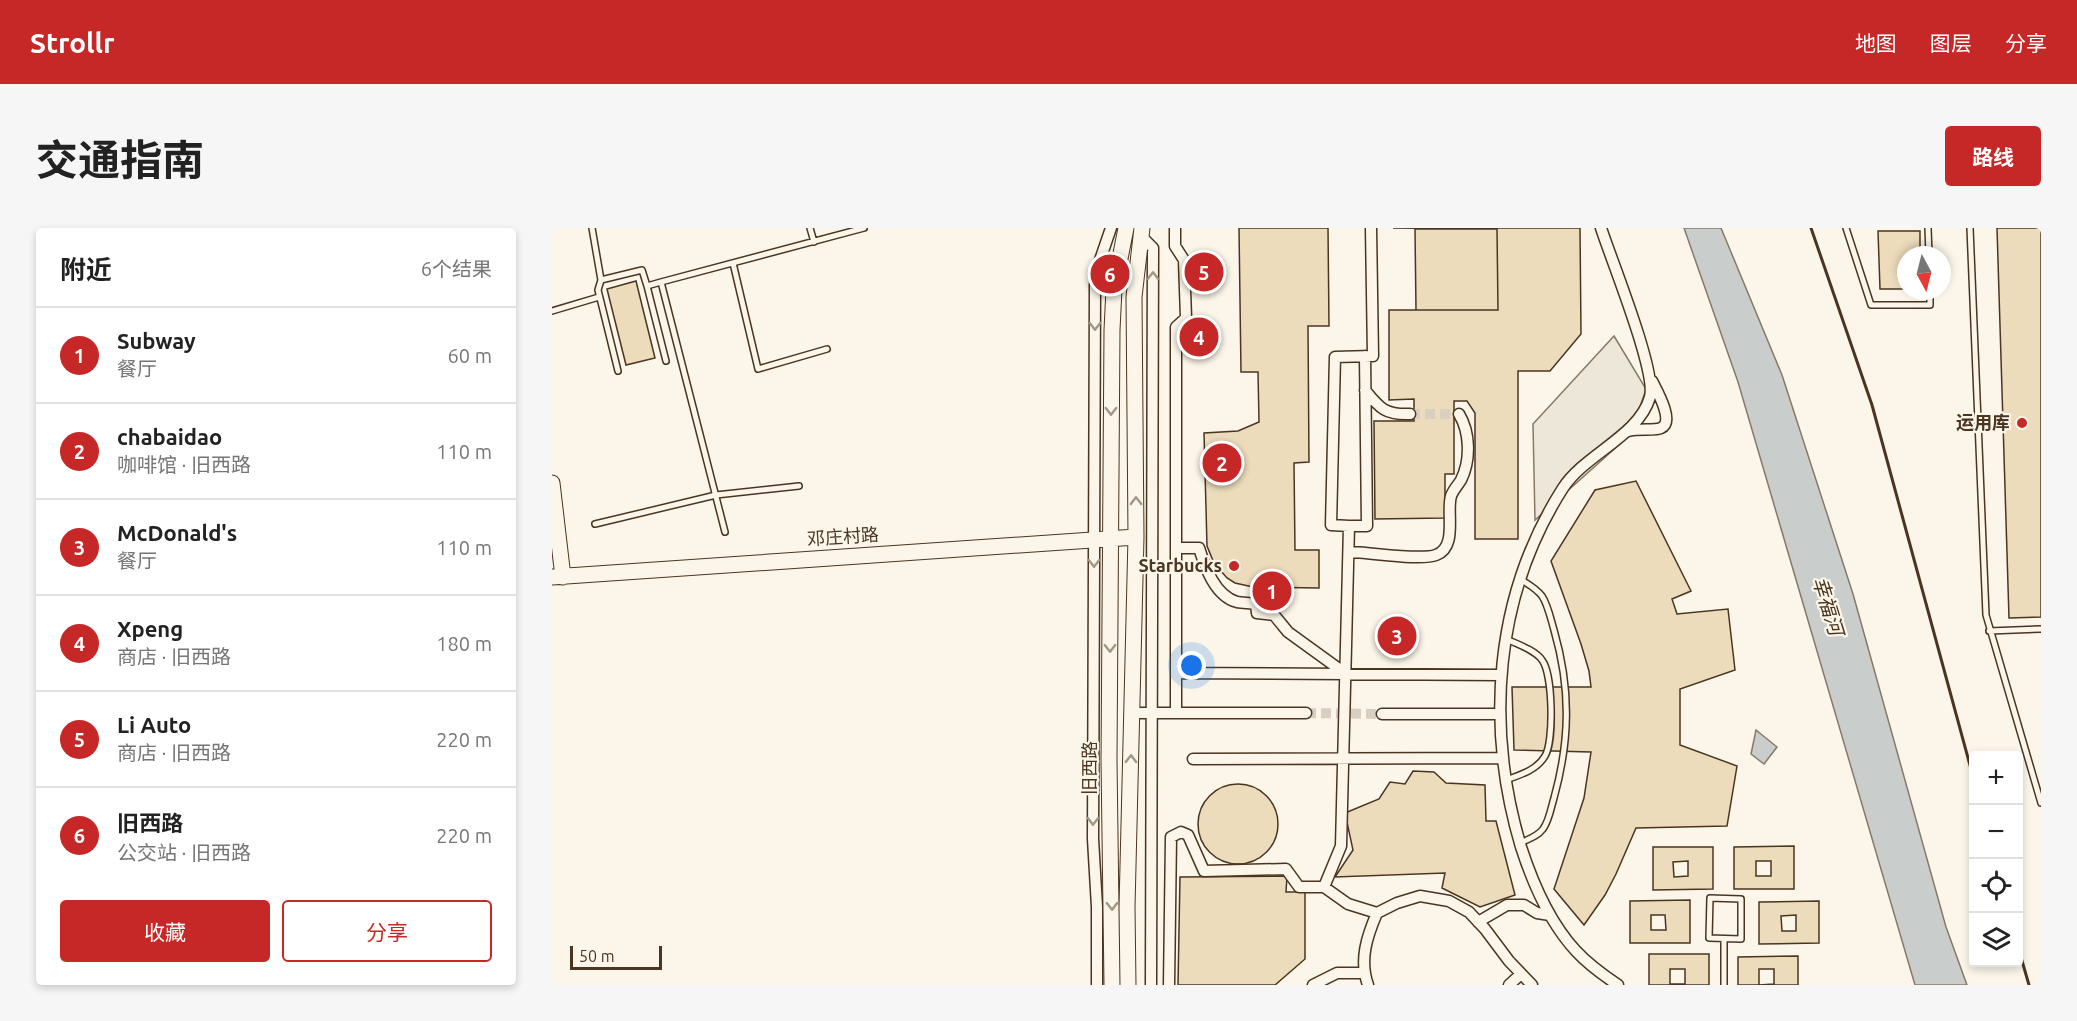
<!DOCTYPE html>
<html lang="zh">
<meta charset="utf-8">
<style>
:root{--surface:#fff;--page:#f6f6f6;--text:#222;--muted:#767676;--line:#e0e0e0;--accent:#c62828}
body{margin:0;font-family:Ubuntu,"Noto Sans SC",sans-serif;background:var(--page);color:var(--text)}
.controls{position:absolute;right:18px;bottom:18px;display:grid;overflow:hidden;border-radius:6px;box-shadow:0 3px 9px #0003}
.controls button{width:54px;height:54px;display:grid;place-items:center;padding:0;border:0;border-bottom:2px solid var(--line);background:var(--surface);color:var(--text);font:30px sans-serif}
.compass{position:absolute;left:1345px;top:18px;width:54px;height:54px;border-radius:50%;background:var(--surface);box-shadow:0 3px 9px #0003;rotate:173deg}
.scale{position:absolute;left:18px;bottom:15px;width:92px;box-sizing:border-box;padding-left:6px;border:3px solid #4a3520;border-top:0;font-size:16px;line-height:21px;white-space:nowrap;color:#4a3520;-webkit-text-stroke:4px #fbf6e9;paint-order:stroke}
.you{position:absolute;left:640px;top:438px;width:21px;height:21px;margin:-15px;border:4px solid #fff;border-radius:50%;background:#1a73e8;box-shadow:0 0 0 9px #1a73e833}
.badge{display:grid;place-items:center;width:39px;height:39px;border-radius:50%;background:var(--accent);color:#fff;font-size:20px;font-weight:700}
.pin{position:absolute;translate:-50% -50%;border:3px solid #fff;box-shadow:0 2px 6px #0006}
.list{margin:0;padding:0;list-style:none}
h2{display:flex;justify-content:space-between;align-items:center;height:78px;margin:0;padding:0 24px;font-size:26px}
h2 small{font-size:20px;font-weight:400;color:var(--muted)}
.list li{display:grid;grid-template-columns:39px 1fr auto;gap:18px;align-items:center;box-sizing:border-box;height:96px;padding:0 24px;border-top:2px solid var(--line)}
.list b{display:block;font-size:22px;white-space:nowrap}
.list p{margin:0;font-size:20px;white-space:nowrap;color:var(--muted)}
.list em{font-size:20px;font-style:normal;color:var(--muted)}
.actions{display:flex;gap:12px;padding:18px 24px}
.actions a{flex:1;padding:14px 0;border:2px solid var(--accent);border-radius:6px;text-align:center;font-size:21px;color:var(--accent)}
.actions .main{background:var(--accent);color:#fff}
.icon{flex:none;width:33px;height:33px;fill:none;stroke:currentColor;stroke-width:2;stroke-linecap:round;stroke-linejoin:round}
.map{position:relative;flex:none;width:1489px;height:757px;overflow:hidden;border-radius:6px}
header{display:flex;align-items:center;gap:36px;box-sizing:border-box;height:84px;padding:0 30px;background:var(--accent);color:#fff}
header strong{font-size:28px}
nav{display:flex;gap:33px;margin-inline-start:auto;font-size:21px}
.intro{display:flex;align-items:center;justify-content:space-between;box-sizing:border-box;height:144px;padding:0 36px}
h1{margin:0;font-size:42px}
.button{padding:15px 27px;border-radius:6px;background:var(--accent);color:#fff;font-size:21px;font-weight:700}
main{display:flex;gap:36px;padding:0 36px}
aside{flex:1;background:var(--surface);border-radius:6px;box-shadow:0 3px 9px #0003}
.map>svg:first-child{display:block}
.parking{fill:#ede7d9;stroke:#887966;stroke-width:1.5}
.water{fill:#c9cecd;stroke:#887966;stroke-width:1.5}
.building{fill:#ecdcbc;stroke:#4a3520;stroke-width:1.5;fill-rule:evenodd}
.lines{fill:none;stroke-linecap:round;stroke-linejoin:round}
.street-tunnel{stroke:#d8cfc1;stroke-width:10;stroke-dasharray:10 5;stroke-linecap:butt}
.lane-casing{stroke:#4a3520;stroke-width:8}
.street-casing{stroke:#4a3520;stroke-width:13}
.secondary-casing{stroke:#4a3520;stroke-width:17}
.lane{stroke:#fbf6e9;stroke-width:5}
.street{stroke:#fbf6e9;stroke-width:10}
.secondary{stroke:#fbf6e9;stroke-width:15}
.wall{stroke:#4a3520;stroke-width:3}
.oneway{stroke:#a29684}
.poi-dot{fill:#c62828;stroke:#fbf6e9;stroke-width:2}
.labels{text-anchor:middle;stroke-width:4.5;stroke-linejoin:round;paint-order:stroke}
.poi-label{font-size:18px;font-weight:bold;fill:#4a3520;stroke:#fbf6e9;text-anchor:end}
.street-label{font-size:18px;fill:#4a3520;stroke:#fbf6e9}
.water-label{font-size:20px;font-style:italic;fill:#4a3520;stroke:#fbf6e9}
</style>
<header>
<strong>Strollr</strong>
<nav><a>地图</a><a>图层</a><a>分享</a></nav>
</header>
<div class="intro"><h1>交通指南</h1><a class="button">路线</a></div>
<main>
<aside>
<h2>附近<small>6个结果</small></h2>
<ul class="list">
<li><span class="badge">1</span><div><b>Subway</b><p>餐厅</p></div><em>60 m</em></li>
<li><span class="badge">2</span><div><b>chabaidao</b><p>咖啡馆 · 旧西路</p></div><em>110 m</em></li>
<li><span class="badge">3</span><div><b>McDonald's</b><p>餐厅</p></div><em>110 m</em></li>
<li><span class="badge">4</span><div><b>Xpeng</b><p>商店 · 旧西路</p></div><em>180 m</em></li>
<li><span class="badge">5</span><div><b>Li Auto</b><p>商店 · 旧西路</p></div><em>220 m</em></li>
<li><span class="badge">6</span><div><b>旧西路</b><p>公交站 · 旧西路</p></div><em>220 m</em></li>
</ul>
<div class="actions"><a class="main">收藏</a><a>分享</a></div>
</aside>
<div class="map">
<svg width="1489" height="757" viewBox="0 0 1489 757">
<rect width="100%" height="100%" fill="#fbf6e9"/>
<path class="parking" d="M1062 108 1094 161 1079 206 983 292 981 196Z"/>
<path class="water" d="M1132 0H1169L1230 147 1301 366 1394 699 1415 757H1363L1186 154Z
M1204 502 1225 519 1212 536 1199 526Z"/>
<path class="building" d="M687 0H776L777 98H756L757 234 742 235 743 322H767V360L701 359 683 355 675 350 662 335 655 318 652 205 686 203 707 194 706 144H689Z
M841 0H1028L1029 106 998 143H966V311H923V185L915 173H902V246H893V290L823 291 822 193H862V171L837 172V82H946L945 1Z
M1445 0H1489V389L1457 390Z
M863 1H945L946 82H864Z
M1326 3H1368V27H1354V61H1328Z
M84 53 103 130 74 137 55 61Z
M1084 253 1139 363 1120 371 1125 386 1176 381 1183 442 1128 461V517L1185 538 1175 598 1084 600 1064 646 1053 667 1032 697 1002 661 1032 570 1039 524 962 522 960 459H1039L1037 443 1029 416 999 333 1043 262Z
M861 543 882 544 894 555 933 557 934 593H944L963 667 928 679 890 660 893 645 783 649 801 622 793 585 827 571 838 554 853 556Z
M646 596a40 40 0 1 1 80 0a40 40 0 1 1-80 0Z
M1242 618V661H1182V619ZM1204 633H1219V648H1204Z
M1101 619H1161V661L1101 662ZM1136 633V648L1122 649 1121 634Z
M735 648 734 664H753V731L723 757H626L628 649Z
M1138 672V715H1078V673ZM1099 687H1113L1114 702H1099Z
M1267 673V715L1207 716V674ZM1244 687V703H1230L1229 688Z
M1097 726H1157V757H1097ZM1118 741H1133V756H1118Z
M1246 728V757H1186V729ZM1207 741H1222V756L1207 757Z"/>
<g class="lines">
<path class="street-tunnel" d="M858 186H907
M754 485 830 486"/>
<defs>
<path id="lane" d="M40 0 49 52 90 42 95 58
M258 0 262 14
M1294 0 1319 77H1378V63
M1376 0 1377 27
M1418 0 1434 387 1489 575
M181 35 206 141 275 121
M49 52 46 62 66 143
M109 54 95 58 114 133
M0 83 47 69
M43 296 164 267 247 258
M173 304 109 54 312 0
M968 351C976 356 984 360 990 368 996 377 999 392 1002 402 1019 461 1018 512 1002 570 999 580 997 593 991 601 986 608 977 611 968 615
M1437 403 1489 401
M954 411C965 416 983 422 990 432 1001 446 1002 514 993 528 985 542 968 547 954 552
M1158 670 1189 671V711L1157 710Z
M1172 757V711"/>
<path id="street" d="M623 0V18L632 32 634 90 624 99V485
M819 0 821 128 783 129 779 297 797 298 789 618 772 659 796 676 825 685 845 675 868 668 897 673 917 684 933 701 957 733 980 757
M1049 0C1059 31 1105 144 1098 169 1087 208 1033 226 1011 260 942 368 933 498 969 619 981 656 997 694 1024 723 1036 736 1051 747 1066 757
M589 8 601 20 599 757
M813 162C828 181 834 187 858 186
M1076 203C1086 200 1103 203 1109 200 1123 194 1105 163 1100 153
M797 298H815L813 128
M624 320H647C653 339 663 368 685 374 691 375 698 375 704 376L705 385 722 387 736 404 794 446
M797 324C817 324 868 333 884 327 906 319 894 284 899 268 901 262 906 257 909 252 919 232 918 204 907 186
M624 445 949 447
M580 485H754
M830 486H947
M641 531 951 530
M926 694 955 677H972L985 685 998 687
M545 757V679L541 611 543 57 547 35 559 0
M617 757 619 609 629 604 636 607 652 643 734 641 747 659H772
M761 757 785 745H812
M816 757C807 732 815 708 825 685
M957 757 969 746"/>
<path id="secondary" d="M0 255 11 349
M0 349 584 309
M560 757 557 532 560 102 562 61 574 0
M576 757 575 679 584 309 582 69 590 0"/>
</defs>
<use href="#lane" class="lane-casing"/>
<use href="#street" class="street-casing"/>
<use href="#secondary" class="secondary-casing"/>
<use href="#lane" class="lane"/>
<use href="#street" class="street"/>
<use href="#secondary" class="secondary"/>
<path class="wall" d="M1259 0 1320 177 1422 552
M1466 719 1477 757"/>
</g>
<defs><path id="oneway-chevron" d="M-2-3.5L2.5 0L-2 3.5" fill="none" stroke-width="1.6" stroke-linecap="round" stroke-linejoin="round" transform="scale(1.5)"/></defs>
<g class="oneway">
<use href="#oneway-chevron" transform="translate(601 48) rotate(-89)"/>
<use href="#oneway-chevron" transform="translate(543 98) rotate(90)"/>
<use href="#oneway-chevron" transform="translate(559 183) rotate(90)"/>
<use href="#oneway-chevron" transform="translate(584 273) rotate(-91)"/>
<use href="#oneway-chevron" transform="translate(542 335) rotate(90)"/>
<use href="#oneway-chevron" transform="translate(558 420) rotate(89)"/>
<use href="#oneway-chevron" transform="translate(579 531) rotate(-89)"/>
<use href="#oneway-chevron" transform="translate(541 593) rotate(91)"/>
<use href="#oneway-chevron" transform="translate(560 678) rotate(89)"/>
</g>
<g class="poi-dot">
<circle cx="1470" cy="195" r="6"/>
<circle cx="682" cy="338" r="6"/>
</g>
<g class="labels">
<g class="poi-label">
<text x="1458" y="201">运用库</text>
<text x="670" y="344">Starbucks</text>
</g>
<g class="street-label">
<text transform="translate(291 309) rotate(-4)" y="6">邓庄村路</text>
<text transform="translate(538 540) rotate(-90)" y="6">旧西路</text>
</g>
<g class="water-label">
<text transform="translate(1276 378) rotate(73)" y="7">幸福河</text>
</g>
</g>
</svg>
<div class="controls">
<button>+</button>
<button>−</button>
<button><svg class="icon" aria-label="locate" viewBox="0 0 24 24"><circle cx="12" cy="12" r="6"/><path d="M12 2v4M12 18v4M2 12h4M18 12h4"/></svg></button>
<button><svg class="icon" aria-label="layers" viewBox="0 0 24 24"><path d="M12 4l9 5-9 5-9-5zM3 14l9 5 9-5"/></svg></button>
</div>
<svg class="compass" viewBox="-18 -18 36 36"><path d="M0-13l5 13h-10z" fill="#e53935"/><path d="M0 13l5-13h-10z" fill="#767676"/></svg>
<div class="scale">50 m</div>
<div class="you"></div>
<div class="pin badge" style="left:720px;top:363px">1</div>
<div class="pin badge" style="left:670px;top:235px">2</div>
<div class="pin badge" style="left:845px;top:408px">3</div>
<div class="pin badge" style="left:647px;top:109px">4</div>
<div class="pin badge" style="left:652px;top:44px">5</div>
<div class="pin badge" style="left:558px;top:46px">6</div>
</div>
</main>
